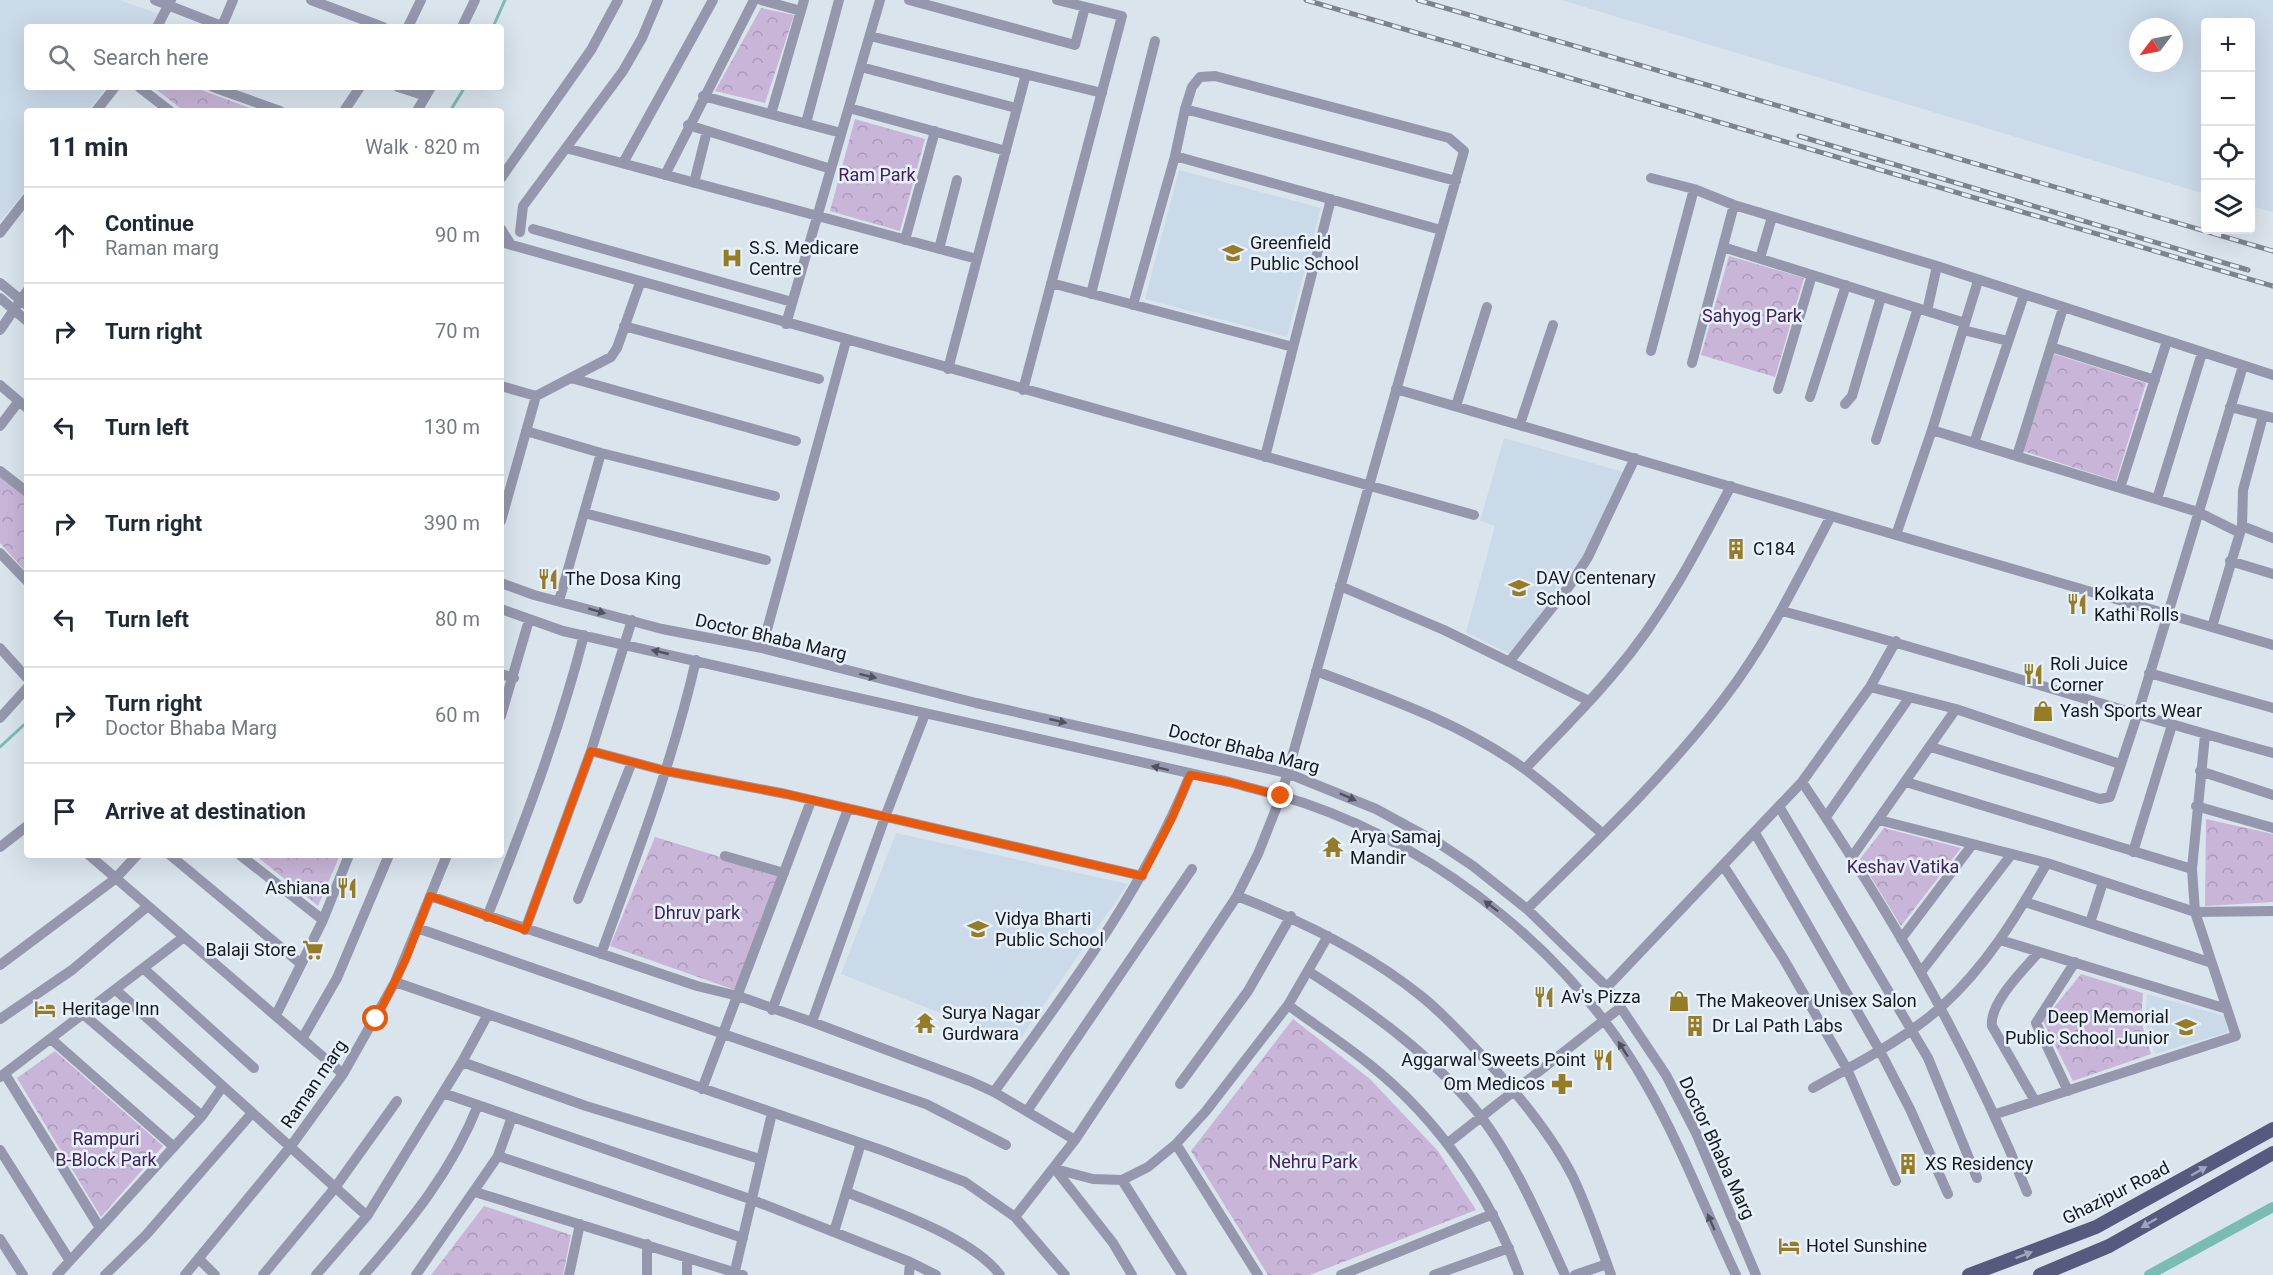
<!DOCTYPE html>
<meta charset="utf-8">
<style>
:root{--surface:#fff;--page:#f6f6f7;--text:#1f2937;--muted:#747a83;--line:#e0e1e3}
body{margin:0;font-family:Roboto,sans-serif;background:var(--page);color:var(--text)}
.controls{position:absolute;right:18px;top:18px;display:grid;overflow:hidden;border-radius:6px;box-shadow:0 6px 24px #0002}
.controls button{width:54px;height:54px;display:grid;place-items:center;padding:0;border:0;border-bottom:2px solid var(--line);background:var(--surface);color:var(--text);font:30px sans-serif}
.compass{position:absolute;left:2129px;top:18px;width:54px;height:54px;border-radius:50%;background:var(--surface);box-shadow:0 6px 24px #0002;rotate:238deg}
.stop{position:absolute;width:18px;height:18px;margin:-14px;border:4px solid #ea580c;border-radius:50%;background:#fff}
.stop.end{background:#ea580c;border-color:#fff;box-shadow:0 2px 6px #0008}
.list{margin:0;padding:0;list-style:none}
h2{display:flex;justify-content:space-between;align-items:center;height:78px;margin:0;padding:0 24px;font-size:26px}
h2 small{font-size:20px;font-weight:400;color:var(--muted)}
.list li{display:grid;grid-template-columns:39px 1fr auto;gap:18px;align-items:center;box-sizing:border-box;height:96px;padding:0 24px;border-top:2px solid var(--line)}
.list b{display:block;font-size:22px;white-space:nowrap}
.list p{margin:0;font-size:20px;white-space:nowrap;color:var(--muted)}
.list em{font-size:20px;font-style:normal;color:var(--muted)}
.icon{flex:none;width:33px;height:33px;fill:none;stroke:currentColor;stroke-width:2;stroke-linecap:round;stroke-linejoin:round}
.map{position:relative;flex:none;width:2273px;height:1275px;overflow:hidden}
.search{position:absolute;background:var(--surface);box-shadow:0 6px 24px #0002;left:24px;top:24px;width:480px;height:66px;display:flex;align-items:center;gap:15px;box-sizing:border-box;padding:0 21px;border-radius:6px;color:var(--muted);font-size:22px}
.panel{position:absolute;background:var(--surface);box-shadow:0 6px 24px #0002;left:24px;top:108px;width:480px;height:750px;border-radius:6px}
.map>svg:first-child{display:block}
.built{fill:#cadae9;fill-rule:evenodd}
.park{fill:url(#park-crowns)}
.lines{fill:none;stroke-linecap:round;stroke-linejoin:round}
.stream{stroke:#7abcb3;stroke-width:3}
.canal{stroke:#7abcb3;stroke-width:10}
.minor{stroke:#9598ad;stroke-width:10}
.major{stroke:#565a7e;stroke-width:14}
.rail-casing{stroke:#7c848a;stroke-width:5}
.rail{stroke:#e7f1fb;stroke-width:3;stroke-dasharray:9;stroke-linecap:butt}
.oneway{fill:#4f535e}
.oneway2{fill:#9ea6bc}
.route{stroke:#ea580c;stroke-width:8}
.labels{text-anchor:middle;stroke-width:5;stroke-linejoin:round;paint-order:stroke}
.park-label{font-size:18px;fill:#412157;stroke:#e7f1fb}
.poi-label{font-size:18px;fill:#161a1d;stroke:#e7f1fb;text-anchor:start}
.street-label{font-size:18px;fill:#161a1d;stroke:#e7f1fb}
</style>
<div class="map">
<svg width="2273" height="1275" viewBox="0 0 2273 1275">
<defs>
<pattern id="park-crowns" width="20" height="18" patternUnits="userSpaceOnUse" patternTransform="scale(1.5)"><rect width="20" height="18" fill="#c8b5d8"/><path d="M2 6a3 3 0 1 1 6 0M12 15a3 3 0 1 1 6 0" fill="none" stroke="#ab9bb9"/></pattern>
</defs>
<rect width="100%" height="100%" fill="#dae4ed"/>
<path class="built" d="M0 0H120L162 15 153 27H27V87H107L88 111H27V188L0 222Z
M1561 0H2273V212L2251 206 2250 22H2206L2205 194ZM2138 27H2174V63H2138Z
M1179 170 1321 208 1287 337 1145 299Z
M1504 438 1627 473 1591 544 1512 655 1466 632 1495 526 1480 521Z
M896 833 1128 884 1017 1043 841 974Z
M2147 994 2224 1016 2228 1032 2155 1054 2145 1023Z"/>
<path class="park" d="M761 8 794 15 765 103 715 91Z
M153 87H193L258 111H184Z
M855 119 925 139 900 231 830 211Z
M1729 256 1804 278 1775 377 1701 355Z
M2054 354 2146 383 2116 481 2023 451Z
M0 467 27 487V573L0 543Z
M2206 819 2273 834V902L2205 906Z
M1884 828 1961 848 1901 926 1860 859Z
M655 837 780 875 735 990 610 946Z
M255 855H340L318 906Z
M2081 974 2143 993 2141 1021 2151 1054 2073 1081 2043 1021Z
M1293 1019 1370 1079 1438 1151 1476 1210 1310 1275H1268L1191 1151Z
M55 1051 163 1146 101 1217 17 1078Z
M484 1206 571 1235 563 1275H431Z"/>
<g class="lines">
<path class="stream" d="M493 27 505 0
M450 111 465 87
M0 747 27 722"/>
<path class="canal" d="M2149 1275 2273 1207"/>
<path class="minor" d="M155 0 224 27
M311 0 383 27
M761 0 801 11
M909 0 1075 45 1085 7
M222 26 233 0
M157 27 171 0
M408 27 421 0
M462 27 475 0
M870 36 1102 93
M861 67 1016 108
M139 87 170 111
M213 87 280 111
M398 87 426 96
M703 96 841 133
M849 108 1006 151
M1185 109 1456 181
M96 111 115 87
M344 111 360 87
M417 111 431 87
M771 114 804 0
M806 123 839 0
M688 125 831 169
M566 148 977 259
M1175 156 1441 230
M623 163 713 0
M665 175 754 0
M501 178 591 50 618 0
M1651 178 1694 189 1734 205 1937 266 2273 375
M694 183 707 131
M501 229 511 245
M533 229 792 302
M520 232 523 206 623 71 642 38 658 0
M0 233 27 198
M905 240 935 131
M501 242 1474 515
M1723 247 1965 323
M939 249 957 180
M1760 258 1772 217
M0 283 27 305
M1051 283 1293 347
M1091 294 1155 41
M0 298 27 321
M1927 311 1937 266
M786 324 880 0
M624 326 819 379
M0 330 27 291
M1963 330 2008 341
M2051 347 2155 380
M1651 351 1694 189
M1692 363 1734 205
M948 369 1026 74
M571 378 796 441
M0 385 27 408
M501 386 536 396 611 357 617 348 640 283
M1396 389 2273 645
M1778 389 1812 275
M1023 390 1122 16 1057 0
M1810 397 1846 285
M1845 404 1852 396 1881 297
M1456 406 1487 307
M2230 407 2273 418
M1520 424 1553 325
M0 426 19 401
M1932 430 2198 512 2240 533
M526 431 601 453 775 496
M1876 440 1918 308
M1974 443 2024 295
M2017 456 2063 308
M1265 457 1331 199
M0 471 27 492
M2120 488 2167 341
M2157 499 2202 353
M584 513 766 560
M501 521 536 396
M2242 526 2273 538
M1896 535 1932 430 1978 281
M0 553 27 581
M2230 561 2273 574
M501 583 534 595 662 629 762 648 976 703 1287 773 1376 809 1440 844 1473 866 1527 909 1607 987 1666 1075 1697 1135 1756 1275
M1340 586 1444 630 1589 701
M559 601 601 453
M501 609 563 631 1229 782C1254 789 1279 795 1304 803 1444 851 1574 956 1647 1086 1682 1147 1706 1212 1736 1275
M1782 611C1947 655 2109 708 2273 753
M2212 627 2242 526 2243 490 2263 416
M0 648 27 678
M762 648 846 341
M1509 662 1570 585 1588 557 1635 458
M1316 671C1388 698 1463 724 1526 770 1553 790 1578 813 1603 834
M2149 673 2273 708
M501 674 514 678
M1870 687 1956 709 2120 764
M501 716 529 620
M0 718 27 688
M1931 747 2100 799 2110 797 2137 716 2243 366
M591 751 666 771 786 794 1142 876
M1525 769C1555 737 1587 706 1615 672 1663 616 1697 551 1731 486
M2200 771 2273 795
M1802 782C1890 912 1969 1047 2027 1192
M1906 782 2192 869
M2196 806 2273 828
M1780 808 1928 1058 1977 1178
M1826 817 1909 698
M1879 820 2047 863 2195 912 2273 911
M1755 833 1880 1051 1910 1109 1948 1194
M0 847 27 826
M2133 852 2172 725
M89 855 343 1074
M170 855 301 964
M240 855 323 920
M725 856 784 873
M1852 857 1956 709
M1723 865 1783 958 1847 1069 1896 1181
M430 896 697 986 738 996 812 1022 970 1081 994 1092 1075 1140
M1237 896C1302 921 1367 952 1421 996 1445 1015 1465 1038 1486 1060 1519 1095 1551 1134 1573 1177 1588 1209 1599 1242 1611 1275
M578 899 632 762
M2025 902 2212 963
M1527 909C1595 842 1665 776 1723 700 1767 643 1798 579 1831 516
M487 917C524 824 559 732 584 635
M2090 923 2103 882
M417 928 926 1104 1006 1145
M525 930 591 751 632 620
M1901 939 1972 845
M2000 940 2227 1009
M601 954C636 857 673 761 696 660
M0 965 115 879 137 855
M143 968 254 1068
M1308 971C1372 1012 1435 1057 1482 1118 1517 1165 1541 1222 1565 1275
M1921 972 2011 855
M395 982 884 1151 965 1182 1015 1217 1065 1275
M1607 987 1802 782 1870 687 1896 641
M116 990 367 1216
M1288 1005C1315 1025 1343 1043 1369 1064 1438 1119 1489 1193 1519 1275
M772 1010 848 809
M83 1014 202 1116
M276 1015 323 920 349 855
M0 1019 72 970 148 906
M812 1022 885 817 925 714
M51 1039 174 1147
M302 1039 337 978 389 855
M462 1062 586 1106 760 1159
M5 1074 100 1228
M0 1077 184 937
M1180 1084 1248 991 1291 916
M1813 1088C1857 1063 1904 1040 1941 1007 1986 967 2018 914 2047 863
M702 1089 811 801
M2068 1091 2036 1023 2075 962
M994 1092C1067 991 1143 891 1190 775
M443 1093 750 1199 910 1262 936 1275
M2035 1101 1992 1026C1989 1003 2024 969 2039 952
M1027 1111 1192 869
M1996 1114 2236 1036 2195 912 2192 869 2205 735
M1448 1143 1621 1007
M1176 1144 1258 1275
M0 1150 70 1261
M498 1156 743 1238
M1055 1169 1093 1179 1122 1180 1148 1167 1176 1144 1206 1111 1288 1005 1328 936
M1055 1169 1113 1243 1132 1275
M1122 1180 1182 1275
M475 1192 743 1275
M846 1192C890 1210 972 1237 1000 1275
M1015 1217 1075 1140 1237 896 1258 854 1281 796 1464 151 1449 138 1215 76 1200 77 1192 87 1185 109 1175 156 1133 305
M834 1232 861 1143
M0 1239 23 1275
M200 1260 215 1275
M57 1275 202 1116 223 1086
M105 1275 146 1235 252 1113
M185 1275 291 1146 343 1074 395 982 447 855
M263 1275 334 1189 397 1101
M316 1275 367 1216 462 1062 487 1016
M364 1275C410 1222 452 1171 478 1105
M416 1275 498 1156 512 1117
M569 1275 580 1224
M647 1275V1244
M687 1275V1259
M734 1275 772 1113
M909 1275 910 1262
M1341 1275 1493 1214
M1434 1275 1509 1248
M1575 1275 1607 1264"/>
<path class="major" d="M1969 1275 2096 1227 2273 1129
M2040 1275 2109 1246 2273 1153"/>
<defs>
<path id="rail" d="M1306 0 2273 286
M1418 0 2273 251
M1799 136 2248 270"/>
</defs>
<use href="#rail" class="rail-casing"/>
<use href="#rail" class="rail"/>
</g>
<defs><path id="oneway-solid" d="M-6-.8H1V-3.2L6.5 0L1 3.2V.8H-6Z" transform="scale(1.5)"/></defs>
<g class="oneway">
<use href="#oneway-solid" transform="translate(597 611) rotate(16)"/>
<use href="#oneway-solid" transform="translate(660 652) rotate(-167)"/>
<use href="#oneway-solid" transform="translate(868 676) rotate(14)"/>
<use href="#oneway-solid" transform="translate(1058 721) rotate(13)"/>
<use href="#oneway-solid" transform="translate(1160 768) rotate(-166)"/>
<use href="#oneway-solid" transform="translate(1348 797) rotate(24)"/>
<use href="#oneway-solid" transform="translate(1491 906) rotate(-143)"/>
<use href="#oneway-solid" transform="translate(1623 1049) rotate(-123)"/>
<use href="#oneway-solid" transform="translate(1711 1222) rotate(-114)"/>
</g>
<g class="oneway2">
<use href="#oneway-solid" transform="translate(2199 1171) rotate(-30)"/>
<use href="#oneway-solid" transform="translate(2149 1223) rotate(150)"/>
<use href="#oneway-solid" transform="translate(2024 1255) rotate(-21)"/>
</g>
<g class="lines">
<path class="route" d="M376 1019 406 959 430 896 525 930 591 751 666 771 786 794 1142 876 1173 816 1190 775 1229 782 1281 796"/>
</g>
<defs>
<symbol id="school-bare" viewBox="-9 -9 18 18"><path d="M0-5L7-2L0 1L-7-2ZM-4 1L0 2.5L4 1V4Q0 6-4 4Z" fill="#967c24" stroke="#e7f1fb" stroke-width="2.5" paint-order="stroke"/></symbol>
<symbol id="hospital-bare" viewBox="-9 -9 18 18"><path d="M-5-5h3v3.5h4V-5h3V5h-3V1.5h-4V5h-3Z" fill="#967c24" stroke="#e7f1fb" stroke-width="2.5" paint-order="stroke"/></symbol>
<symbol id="building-bare" viewBox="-9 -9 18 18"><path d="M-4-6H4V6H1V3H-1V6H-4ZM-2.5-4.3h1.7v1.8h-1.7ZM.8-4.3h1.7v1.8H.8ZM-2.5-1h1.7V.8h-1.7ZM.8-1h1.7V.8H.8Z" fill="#967c24" stroke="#e7f1fb" stroke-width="2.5" paint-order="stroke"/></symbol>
<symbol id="restaurant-bare" viewBox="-9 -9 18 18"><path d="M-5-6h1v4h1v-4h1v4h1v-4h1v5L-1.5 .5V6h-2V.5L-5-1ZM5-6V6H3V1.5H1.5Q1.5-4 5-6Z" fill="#967c24" stroke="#e7f1fb" stroke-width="2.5" paint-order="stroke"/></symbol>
<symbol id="shop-bare" viewBox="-9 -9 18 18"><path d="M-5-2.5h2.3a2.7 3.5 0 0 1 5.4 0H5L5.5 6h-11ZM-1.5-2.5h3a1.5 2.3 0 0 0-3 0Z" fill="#967c24" stroke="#e7f1fb" stroke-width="2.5" paint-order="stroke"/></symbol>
<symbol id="temple-bare" viewBox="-9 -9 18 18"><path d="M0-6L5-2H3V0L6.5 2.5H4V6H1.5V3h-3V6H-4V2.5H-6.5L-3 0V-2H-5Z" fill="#967c24" stroke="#e7f1fb" stroke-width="2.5" paint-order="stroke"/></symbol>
<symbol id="supermarket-bare" viewBox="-9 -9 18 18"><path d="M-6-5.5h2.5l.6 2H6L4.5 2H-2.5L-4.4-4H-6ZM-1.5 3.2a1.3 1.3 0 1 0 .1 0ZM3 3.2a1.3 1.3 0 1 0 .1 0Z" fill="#967c24" stroke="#e7f1fb" stroke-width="2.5" paint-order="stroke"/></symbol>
<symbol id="hotel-bare" viewBox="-9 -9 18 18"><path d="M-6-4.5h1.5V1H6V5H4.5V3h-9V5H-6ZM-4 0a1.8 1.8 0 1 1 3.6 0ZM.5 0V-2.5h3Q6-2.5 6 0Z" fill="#967c24" stroke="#e7f1fb" stroke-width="2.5" paint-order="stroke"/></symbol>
<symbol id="pharmacy-bare" viewBox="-9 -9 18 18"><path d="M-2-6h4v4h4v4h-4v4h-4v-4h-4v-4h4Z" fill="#967c24" stroke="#e7f1fb" stroke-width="2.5" paint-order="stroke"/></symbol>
</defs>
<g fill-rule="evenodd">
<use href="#school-bare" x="1218" y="238" width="30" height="30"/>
<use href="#hospital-bare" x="717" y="243" width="30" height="30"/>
<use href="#building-bare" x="1721" y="534" width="30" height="30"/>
<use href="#restaurant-bare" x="533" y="564" width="30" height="30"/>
<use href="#school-bare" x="1504" y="573" width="30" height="30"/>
<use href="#restaurant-bare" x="2062" y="589" width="30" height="30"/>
<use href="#restaurant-bare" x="2018" y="659" width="30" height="30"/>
<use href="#shop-bare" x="2028" y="696" width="30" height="30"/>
<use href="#temple-bare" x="1318" y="832" width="30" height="30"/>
<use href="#restaurant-bare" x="332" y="873" width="30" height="30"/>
<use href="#school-bare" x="963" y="914" width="30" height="30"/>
<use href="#supermarket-bare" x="298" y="935" width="30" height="30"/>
<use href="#restaurant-bare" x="1529" y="982" width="30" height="30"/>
<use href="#shop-bare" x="1664" y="986" width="30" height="30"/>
<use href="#hotel-bare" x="30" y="994" width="30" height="30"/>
<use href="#temple-bare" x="910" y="1008" width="30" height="30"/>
<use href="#building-bare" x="1680" y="1011" width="30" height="30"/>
<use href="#school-bare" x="2171" y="1012" width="30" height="30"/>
<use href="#restaurant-bare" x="1588" y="1045" width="30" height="30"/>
<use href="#pharmacy-bare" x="1547" y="1069" width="30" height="30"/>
<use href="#building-bare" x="1893" y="1149" width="30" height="30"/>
<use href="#hotel-bare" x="1774" y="1231" width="30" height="30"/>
</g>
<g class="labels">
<g class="park-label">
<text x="877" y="181">Ram Park</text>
<text x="1752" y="322">Sahyog Park</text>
<text x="1903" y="873">Keshav Vatika</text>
<text x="697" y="919">Dhruv park</text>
<text x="106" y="1145">Rampuri<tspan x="106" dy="21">B-Block Park</tspan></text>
<text x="1313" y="1168">Nehru Park</text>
</g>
<g class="poi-label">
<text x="1250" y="249">Greenfield<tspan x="1250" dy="21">Public School</tspan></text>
<text x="749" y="254">S.S. Medicare<tspan x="749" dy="21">Centre</tspan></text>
<text x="1753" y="555">C184</text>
<text x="1536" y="584">DAV Centenary<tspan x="1536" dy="21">School</tspan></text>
<text x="565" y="585">The Dosa King</text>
<text x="2094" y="600">Kolkata<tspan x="2094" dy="21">Kathi Rolls</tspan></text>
<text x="2050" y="670">Roli Juice<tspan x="2050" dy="21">Corner</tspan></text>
<text x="2060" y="717">Yash Sports Wear</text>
<text x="1350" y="843">Arya Samaj<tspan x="1350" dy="21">Mandir</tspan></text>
<text x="330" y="894" text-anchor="end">Ashiana</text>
<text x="995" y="925">Vidya Bharti<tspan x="995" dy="21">Public School</tspan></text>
<text x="296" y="956" text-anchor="end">Balaji Store</text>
<text x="1561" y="1003">Av's Pizza</text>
<text x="1696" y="1007">The Makeover Unisex Salon</text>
<text x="62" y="1015">Heritage Inn</text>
<text x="942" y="1019">Surya Nagar<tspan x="942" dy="21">Gurdwara</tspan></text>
<text x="2169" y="1023" text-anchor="end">Deep Memorial<tspan x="2169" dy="21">Public School Junior</tspan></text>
<text x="1712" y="1032">Dr Lal Path Labs</text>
<text x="1586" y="1066" text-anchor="end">Aggarwal Sweets Point</text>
<text x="1545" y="1090" text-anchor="end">Om Medicos</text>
<text x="1925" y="1170">XS Residency</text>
<text x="1806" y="1252">Hotel Sunshine</text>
</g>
<g class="street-label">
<text transform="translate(771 637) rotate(13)" y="6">Doctor Bhaba Marg</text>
<text transform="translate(1244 749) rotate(14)" y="6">Doctor Bhaba Marg</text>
<text transform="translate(314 1084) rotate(-56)" y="6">Raman marg</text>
<text transform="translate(1717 1148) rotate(65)" y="6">Doctor Bhaba Marg</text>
<text transform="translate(2116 1193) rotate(-27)" y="6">Ghazipur Road</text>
</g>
</g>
</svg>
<div class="controls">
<button>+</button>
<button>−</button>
<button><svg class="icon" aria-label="locate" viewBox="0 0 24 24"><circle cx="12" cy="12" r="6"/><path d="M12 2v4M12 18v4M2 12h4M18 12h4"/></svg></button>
<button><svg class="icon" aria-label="layers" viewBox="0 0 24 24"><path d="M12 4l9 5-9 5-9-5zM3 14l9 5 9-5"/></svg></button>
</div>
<svg class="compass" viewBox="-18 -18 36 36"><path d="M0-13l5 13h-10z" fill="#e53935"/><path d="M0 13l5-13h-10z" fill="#747a83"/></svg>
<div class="stop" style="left:376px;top:1019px"></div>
<div class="stop end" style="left:1281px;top:796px"></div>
<div class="search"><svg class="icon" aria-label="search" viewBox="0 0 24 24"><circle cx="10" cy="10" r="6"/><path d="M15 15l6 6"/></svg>Search here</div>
<section class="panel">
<h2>11 min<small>Walk · 820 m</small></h2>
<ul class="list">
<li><svg class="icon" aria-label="ahead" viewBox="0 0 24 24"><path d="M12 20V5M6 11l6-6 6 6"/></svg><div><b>Continue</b><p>Raman marg</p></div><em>90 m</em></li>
<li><svg class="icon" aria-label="right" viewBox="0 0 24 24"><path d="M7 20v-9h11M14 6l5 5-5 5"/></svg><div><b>Turn right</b></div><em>70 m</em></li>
<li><svg class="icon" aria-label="left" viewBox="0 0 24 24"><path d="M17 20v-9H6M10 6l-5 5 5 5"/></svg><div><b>Turn left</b></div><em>130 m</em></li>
<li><svg class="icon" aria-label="right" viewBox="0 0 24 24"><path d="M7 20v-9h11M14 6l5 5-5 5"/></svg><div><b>Turn right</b></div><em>390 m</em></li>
<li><svg class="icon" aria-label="left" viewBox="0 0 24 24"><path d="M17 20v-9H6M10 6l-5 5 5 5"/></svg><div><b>Turn left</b></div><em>80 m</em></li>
<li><svg class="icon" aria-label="right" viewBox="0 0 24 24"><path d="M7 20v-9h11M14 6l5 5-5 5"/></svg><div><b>Turn right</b><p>Doctor Bhaba Marg</p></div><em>60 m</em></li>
<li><svg class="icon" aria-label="arrive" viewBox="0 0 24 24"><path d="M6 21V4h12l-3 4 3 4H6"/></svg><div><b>Arrive at destination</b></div></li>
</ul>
</section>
</div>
